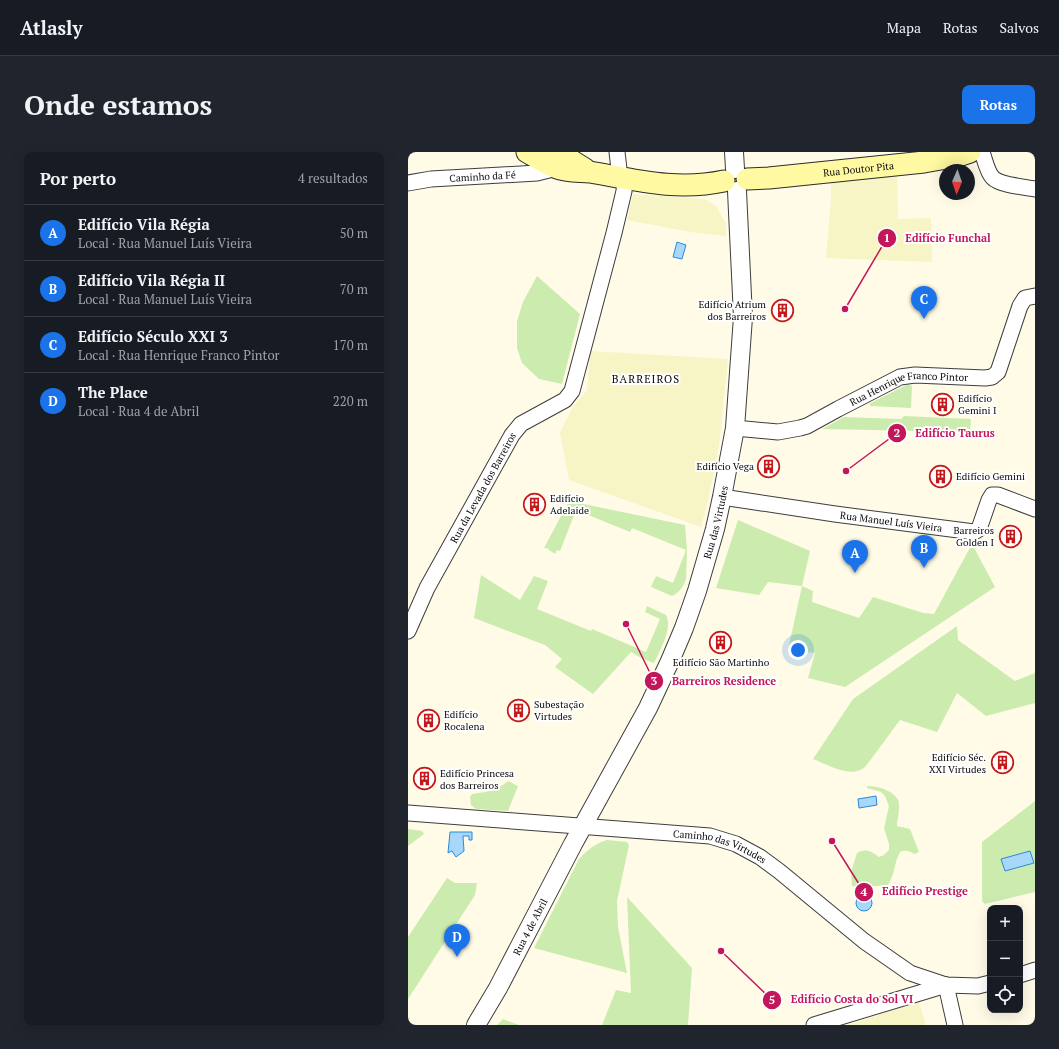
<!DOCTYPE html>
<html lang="pt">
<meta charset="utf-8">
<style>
:root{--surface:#171b24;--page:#20242c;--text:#f1f3f6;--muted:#9ea1a6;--line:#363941;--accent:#1a73e8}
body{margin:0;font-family:"PT Serif",serif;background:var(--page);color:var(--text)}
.controls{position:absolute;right:12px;bottom:12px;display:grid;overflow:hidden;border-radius:8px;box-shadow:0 4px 16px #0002}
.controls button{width:36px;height:36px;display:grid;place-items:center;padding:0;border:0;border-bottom:1px solid var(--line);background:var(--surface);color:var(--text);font:20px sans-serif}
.compass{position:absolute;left:531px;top:12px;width:36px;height:36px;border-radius:50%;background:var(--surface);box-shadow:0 4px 16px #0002;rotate:182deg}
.you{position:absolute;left:390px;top:498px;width:14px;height:14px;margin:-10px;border:3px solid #fff;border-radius:50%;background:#1a73e8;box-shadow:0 0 0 6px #1a73e833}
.badge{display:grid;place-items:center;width:26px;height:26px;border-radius:50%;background:var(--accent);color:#fff;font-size:13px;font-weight:700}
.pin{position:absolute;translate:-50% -33px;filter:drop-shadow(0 1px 2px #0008)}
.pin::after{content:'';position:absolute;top:21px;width:14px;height:12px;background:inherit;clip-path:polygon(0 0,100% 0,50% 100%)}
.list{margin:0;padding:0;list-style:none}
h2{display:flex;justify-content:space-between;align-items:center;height:52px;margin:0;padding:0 16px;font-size:17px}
h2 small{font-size:13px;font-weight:400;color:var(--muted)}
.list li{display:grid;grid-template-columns:26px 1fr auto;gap:12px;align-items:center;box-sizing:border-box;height:56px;padding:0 16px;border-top:1px solid var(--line)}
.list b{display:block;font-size:15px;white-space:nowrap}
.list p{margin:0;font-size:13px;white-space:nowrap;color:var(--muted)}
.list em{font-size:13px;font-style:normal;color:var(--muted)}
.icon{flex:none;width:22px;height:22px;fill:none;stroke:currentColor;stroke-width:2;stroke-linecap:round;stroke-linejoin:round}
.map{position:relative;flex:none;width:627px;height:873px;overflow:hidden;border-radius:8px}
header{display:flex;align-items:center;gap:24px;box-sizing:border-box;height:56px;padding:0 20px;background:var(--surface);border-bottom:1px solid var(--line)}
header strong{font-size:19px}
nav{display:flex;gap:22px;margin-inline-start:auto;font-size:14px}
.intro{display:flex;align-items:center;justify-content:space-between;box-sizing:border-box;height:96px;padding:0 24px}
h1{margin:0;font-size:28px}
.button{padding:10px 18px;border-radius:8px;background:var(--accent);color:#fff;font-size:14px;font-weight:700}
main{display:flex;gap:24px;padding:0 24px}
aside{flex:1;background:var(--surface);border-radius:8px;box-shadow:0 4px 16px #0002}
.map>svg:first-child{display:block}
.farmland{fill:#f7f5c5}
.green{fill:#cbecae}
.water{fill:#a7d8fb;stroke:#298ad7}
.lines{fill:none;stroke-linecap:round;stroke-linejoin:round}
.minor-casing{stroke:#3d3d3d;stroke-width:17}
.tertiary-casing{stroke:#3d3d3d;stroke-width:20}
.secondary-casing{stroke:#2c2c2c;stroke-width:23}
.minor{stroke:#fff;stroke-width:15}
.tertiary{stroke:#fff;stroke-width:18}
.secondary{stroke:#fff9a2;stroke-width:21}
.labels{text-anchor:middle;stroke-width:4;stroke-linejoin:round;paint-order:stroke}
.street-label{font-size:10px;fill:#0a0a0a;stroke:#fff}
.poi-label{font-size:10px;fill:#0a0a0a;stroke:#fff;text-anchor:start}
.neighbourhood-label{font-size:11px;letter-spacing:1px;fill:#0a0a0a;stroke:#fff}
.leader{fill:none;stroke:#c2185b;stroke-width:1.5}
.callout-dot{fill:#c2185b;stroke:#fff;stroke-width:1.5}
.mark-label{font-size:12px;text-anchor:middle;font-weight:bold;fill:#fff}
.callout-label{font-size:11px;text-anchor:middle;font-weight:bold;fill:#c2185b;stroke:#fff;stroke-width:4;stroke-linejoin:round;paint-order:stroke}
</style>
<header>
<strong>Atlasly</strong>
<nav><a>Mapa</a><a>Rotas</a><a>Salvos</a></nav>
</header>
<div class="intro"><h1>Onde estamos</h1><a class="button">Rotas</a></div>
<main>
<aside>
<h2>Por perto<small>4 resultados</small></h2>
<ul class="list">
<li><span class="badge">A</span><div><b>Edifício Vila Régia</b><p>Local · Rua Manuel Luís Vieira</p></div><em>50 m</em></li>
<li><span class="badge">B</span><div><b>Edifício Vila Régia II</b><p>Local · Rua Manuel Luís Vieira</p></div><em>70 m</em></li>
<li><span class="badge">C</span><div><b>Edifício Século XXI 3</b><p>Local · Rua Henrique Franco Pintor</p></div><em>170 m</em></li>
<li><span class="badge">D</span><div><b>The Place</b><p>Local · Rua 4 de Abril</p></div><em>220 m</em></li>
</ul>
</aside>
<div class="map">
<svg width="627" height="873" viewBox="0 0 627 873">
<rect width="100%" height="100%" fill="#fffbe7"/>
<path class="farmland" d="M489 19 490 67 523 66 524 110 418 106 423 46V27Z
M225 42 296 47 308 54 318 72V84L282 80 219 68Z
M182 199 320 207 311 295 299 353 293 375 161 328 152 281 164 256 179 238Z
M511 850 518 873H440Z"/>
<path class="green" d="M129 124 172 162 154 232 131 227 114 211 109 196V169L115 150Z
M500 232 504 234 503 256 463 254 461 252Z
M496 264 563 267 562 280 414 277 436 265 493 267Z
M161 349 277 373 279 398 278 427C276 434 271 441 264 444L243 435 248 424 265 431 278 398 224 376 222 380 168 358 152 399 149 398 147 402 141 398V397L136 396Z
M330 368 402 399 394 434 405 439 404 450 451 466 465 445 515 461 526 462 564 392 587 435 437 535 400 526 407 501 380 498 394 434 360 430 351 443 308 436Z
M73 423 112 448 126 424 140 429 129 457 183 479 184 477 238 500 252 467 237 460 239 454 258 463C265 477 252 498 246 511L235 507 223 500 185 542 147 515 154 507 137 493 66 466Z
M549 474 550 488 607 529 627 521V551L578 564 549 541 529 580 492 568 458 614C444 628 421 613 405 607L445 547Z
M100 629 110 634 100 659 68 657 63 653 62 645 64 642C78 640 89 639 100 629Z
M459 634C469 634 485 638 490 648 493 655 489 667 489 674L502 677 511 700 506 702C501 698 497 698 492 700 486 710 487 723 480 733L460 735 444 734 443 720 449 701C458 696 463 699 471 705L476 703 481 698V692L476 676 481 654 477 644 473 640 459 636Z
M627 649V740L577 752 574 749V690Z
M0 677 14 679 16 682 0 694Z
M199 688 219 690 221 693 209 749 210 775 219 821 126 796 171 707C180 697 187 692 199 688Z
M39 726 47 731H69L67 743 0 847V785Z
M219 745 284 816 280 873H194L208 838 223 841Z
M95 867 111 873H89Z"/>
<path class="water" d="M269 90 278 93 274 107 265 105Z
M468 644 469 653 451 656 450 647Z
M42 680H64V688H61V684H55L56 699 48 705 44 699 40 701Z
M622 699 626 711 597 719 593 707Z
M448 751a8 8 0 1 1 16 0a8 8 0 1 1-16 0Z"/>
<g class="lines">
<defs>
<g id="minor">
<path d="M209 0 212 26"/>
<path d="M574 0C577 8 579 20 585 26 592 33 617 35 627 37"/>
<path id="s1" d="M0 31 23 27 129 21 149 16"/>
<path id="s2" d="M327 276 370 280 392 276 399 274 430 257 492 225 507 223 577 226 584 225 590 220 612 154 617 146 627 144"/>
<path id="s3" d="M314 345 427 362 566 380 571 377 581 348 584 343H590L627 357"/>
<path id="s4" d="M0 479 19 436 104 283 113 272 157 248 164 239 206 81 216 39 217 27"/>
<path id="s5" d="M0 661 302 684 328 692 352 705 371 719 456 789 502 821 538 833 570 834 582 831"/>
<path d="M612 823 627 818"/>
<path d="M538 833 547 873"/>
<path d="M406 873 538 833"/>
</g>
<g id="tertiary">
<path d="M326 0 327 17"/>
<path id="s6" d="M68 873 90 836 165 692 240 556 262 509 276 476 289 439 307 377 314 345 327 276 335 165 329 39"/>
</g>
<g id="secondary">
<path d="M119 0C128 5 138 12 149 16 159 20 172 19 182 20 228 28 269 39 316 29"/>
<path d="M150 0 177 17"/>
<path id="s7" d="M339 27 361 26 516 10 550 4 562 0"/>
</g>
</defs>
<use href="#minor" class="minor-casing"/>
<use href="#tertiary" class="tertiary-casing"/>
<use href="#secondary" class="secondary-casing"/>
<use href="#minor" class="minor"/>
<use href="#tertiary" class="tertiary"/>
<use href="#secondary" class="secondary"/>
</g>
<defs>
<symbol id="building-ring" viewBox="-11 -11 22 22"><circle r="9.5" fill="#fff" stroke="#c3191a" stroke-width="1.5"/><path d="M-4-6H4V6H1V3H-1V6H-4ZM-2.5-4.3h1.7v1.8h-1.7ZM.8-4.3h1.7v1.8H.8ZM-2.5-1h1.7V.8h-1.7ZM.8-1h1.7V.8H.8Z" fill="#c3191a"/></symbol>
</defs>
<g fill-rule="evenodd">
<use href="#building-ring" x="362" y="146" width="25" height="25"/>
<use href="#building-ring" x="522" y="240" width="25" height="25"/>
<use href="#building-ring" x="348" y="302" width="25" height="25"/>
<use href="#building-ring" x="520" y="312" width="25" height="25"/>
<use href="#building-ring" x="114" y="340" width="25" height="25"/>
<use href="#building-ring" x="590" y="372" width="25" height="25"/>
<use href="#building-ring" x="300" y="478" width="25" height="25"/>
<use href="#building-ring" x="98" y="546" width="25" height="25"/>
<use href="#building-ring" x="8" y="556" width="25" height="25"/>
<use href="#building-ring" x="582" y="598" width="25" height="25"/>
<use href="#building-ring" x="4" y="614" width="25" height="25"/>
</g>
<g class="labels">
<g class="street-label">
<text dy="4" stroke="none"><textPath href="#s7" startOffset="112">Rua Doutor Pita</textPath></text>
<text dy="4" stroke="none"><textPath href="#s1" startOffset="75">Caminho da Fé</textPath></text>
<text dy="4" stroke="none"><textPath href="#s2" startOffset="184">Rua Henrique Franco Pintor</textPath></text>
<text dy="4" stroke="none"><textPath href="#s4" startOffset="162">Rua da Levada dos Barreiros</textPath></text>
<text dy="4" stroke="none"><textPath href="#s3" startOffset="171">Rua Manuel Luís Vieira</textPath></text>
<text dy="4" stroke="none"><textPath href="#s6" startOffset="559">Rua das Virtudes</textPath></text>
<text dy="4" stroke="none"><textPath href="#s5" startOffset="315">Caminho das Virtudes</textPath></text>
<text dy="4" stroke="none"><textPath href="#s6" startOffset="112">Rua 4 de Abril</textPath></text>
</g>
<g class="poi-label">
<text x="358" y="156" text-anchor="end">Edifício Atrium<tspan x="358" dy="12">dos Barreiros</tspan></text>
<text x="550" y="250">Edifício<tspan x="550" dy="12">Gemini I</tspan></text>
<text x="346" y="318" text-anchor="end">Edifício Vega</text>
<text x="548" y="328">Edifício Gemini</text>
<text x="142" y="350">Edifício<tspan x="142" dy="12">Adelaide</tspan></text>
<text x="586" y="382" text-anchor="end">Barreiros<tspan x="586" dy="12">Golden I</tspan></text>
<text x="313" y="514" text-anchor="middle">Edifício São Martinho</text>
<text x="126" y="556">Subestação<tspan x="126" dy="12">Virtudes</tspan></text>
<text x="36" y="566">Edifício<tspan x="36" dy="12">Rocalena</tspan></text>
<text x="578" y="609" text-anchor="end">Edifício Séc.<tspan x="578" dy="12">XXI Virtudes</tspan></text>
<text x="32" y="625">Edifício Princesa<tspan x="32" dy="12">dos Barreiros</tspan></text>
</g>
<g class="neighbourhood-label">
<text x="238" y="231">BARREIROS</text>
</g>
</g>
<path class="leader" d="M437 157L479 86M438 319L489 281M218 472L246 529M424 689L456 740M313 799L364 848"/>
<g class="callout-dot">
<circle cx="437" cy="157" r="4"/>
<circle cx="438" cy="319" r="4"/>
<circle cx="218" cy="472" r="4"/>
<circle cx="424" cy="689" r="4"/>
<circle cx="313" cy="799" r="4"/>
<circle cx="479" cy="86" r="10"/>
<circle cx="489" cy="281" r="10"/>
<circle cx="246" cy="529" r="10"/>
<circle cx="456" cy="740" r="10"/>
<circle cx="364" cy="848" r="10"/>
</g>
<g class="mark-label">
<text x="479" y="90">1</text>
<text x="489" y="285">2</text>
<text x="246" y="533">3</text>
<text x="456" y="744">4</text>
<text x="364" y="852">5</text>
</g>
<g class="callout-label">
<text x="540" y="90">Edifício Funchal</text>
<text x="547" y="285">Edifício Taurus</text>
<text x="316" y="533">Barreiros Residence</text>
<text x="517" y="743">Edifício Prestige</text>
<text x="444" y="851">Edifício Costa do Sol VI</text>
</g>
</svg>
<div class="controls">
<button>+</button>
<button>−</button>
<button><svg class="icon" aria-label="locate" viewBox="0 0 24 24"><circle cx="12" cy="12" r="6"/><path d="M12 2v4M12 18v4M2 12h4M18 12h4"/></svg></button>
</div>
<svg class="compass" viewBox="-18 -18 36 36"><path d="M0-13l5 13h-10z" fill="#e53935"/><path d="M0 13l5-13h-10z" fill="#9ea1a6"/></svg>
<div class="you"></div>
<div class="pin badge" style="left:447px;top:421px">A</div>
<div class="pin badge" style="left:516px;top:416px">B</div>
<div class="pin badge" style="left:516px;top:167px">C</div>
<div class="pin badge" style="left:49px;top:805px">D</div>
</div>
</main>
